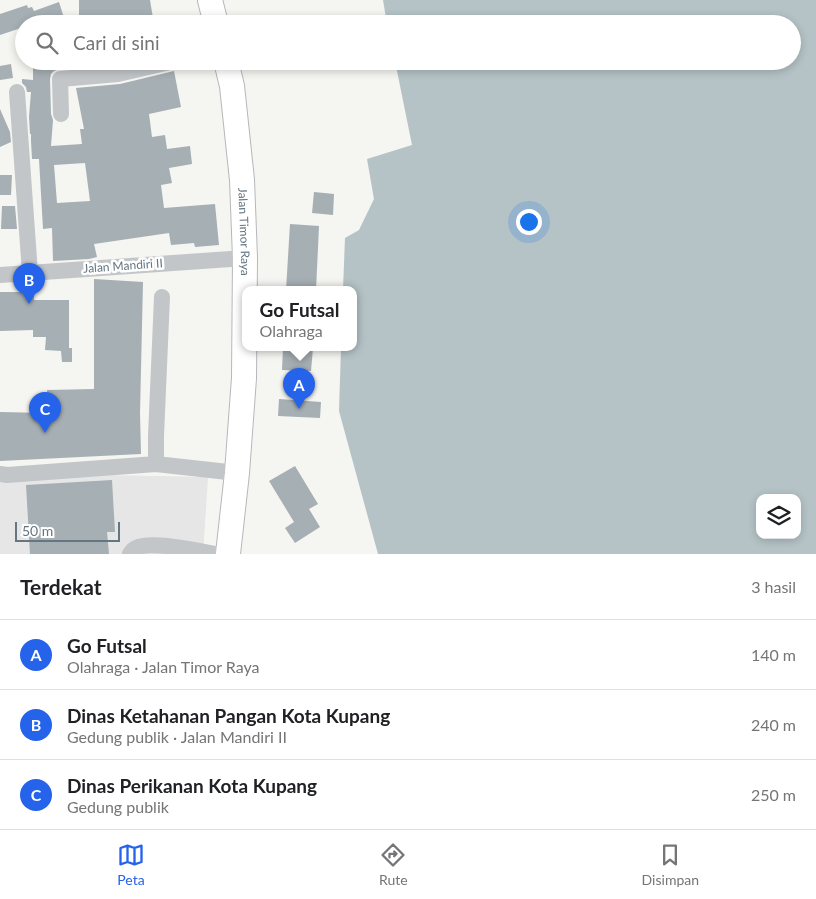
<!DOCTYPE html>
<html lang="id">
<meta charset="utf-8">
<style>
:root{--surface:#fff;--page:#f6f6f6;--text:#202124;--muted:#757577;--line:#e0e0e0;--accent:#2563eb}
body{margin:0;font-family:Lato,sans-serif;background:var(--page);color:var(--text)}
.controls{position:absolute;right:15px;bottom:15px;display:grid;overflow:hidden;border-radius:10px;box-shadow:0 2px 8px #0003}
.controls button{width:45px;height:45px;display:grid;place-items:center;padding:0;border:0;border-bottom:1px solid var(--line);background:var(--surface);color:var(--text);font:25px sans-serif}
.scale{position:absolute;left:15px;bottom:12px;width:105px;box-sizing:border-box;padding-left:5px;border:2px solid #647682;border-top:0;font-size:14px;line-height:18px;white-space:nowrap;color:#647682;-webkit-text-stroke:4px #fff;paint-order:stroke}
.you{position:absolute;left:528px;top:221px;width:18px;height:18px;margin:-12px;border:4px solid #fff;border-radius:50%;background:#1a73e8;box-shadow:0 0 0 8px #1a73e833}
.badge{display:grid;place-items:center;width:32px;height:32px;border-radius:50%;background:var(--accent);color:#fff;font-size:16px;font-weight:700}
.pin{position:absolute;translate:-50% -41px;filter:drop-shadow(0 1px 2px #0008)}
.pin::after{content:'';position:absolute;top:26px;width:18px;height:15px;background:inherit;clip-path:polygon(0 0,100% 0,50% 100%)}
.popup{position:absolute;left:242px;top:286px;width:115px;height:65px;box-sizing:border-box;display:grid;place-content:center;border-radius:10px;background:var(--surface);filter:drop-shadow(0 1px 4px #0005);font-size:16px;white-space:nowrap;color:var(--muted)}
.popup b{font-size:19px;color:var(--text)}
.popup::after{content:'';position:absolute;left:50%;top:100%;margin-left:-10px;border:10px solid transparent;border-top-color:var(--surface)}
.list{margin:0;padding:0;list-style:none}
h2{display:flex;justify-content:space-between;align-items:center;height:65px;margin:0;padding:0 20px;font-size:21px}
h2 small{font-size:16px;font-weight:400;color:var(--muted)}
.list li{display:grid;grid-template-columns:32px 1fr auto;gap:15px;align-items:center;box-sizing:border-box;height:70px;padding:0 20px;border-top:1px solid var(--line)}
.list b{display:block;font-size:19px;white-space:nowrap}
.list p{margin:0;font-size:16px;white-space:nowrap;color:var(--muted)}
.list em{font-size:16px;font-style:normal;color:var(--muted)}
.icon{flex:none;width:28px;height:28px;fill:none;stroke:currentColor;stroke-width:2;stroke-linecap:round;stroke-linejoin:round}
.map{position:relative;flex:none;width:816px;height:554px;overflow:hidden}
.search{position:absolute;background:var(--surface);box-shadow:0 2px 8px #0003;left:15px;right:15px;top:15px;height:55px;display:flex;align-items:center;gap:12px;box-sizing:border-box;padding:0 18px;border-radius:28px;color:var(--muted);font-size:19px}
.sheet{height:275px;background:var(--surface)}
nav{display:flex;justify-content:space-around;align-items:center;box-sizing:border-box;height:70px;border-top:1px solid var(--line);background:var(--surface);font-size:14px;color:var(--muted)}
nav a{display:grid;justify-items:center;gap:2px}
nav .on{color:var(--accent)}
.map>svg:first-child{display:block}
.built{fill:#e5e6e5}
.water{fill:#b5c3c6;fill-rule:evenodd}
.building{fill:#a6afb4;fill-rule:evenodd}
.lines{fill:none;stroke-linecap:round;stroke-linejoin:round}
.highway-casing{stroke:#b5b8bb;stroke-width:26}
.minor{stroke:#c2c6c9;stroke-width:16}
.highway{stroke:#fff;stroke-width:24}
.labels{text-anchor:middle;stroke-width:5;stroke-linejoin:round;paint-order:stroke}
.street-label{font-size:12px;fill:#647682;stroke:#fff}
</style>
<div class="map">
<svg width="816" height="554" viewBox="0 0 816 554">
<rect width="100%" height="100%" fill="#f5f5f1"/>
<path class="built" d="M46 474 208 477 203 554H0V476Z"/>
<path class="water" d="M383 0H816V554H378L339 411 341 348H353V290H343L345 238 359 230 374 199 367 159 412 145 395 61H792V24H387ZM760 498H797V535H760Z"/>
<path class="building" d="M79 0H150L154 24H79Z
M59 2 66 24H24V27L0 35V14L27 5 28 8 32 7 34 11Z
M33 61H60L59 69 54 71 51 74 50 79 51 114 53 120 51 146 82 144 80 129H84L76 88 120 84 174 71 181 107 149 114 152 137 165 135 167 149 190 146 192 164 169 168 172 183 161 185 164 208 215 204 219 245 195 247 194 243 171 245 169 233 94 244 97 257 89 259 53 261 52 228 43 229 39 159H32L31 141V134H30L29 117 31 92H27L26 87 22 83V79L33 80ZM85 163 90 201 57 203 54 165Z
M80 61H93V66L80 67Z
M11 64 13 78 0 80V66Z
M0 109 10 132 11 142 0 147Z
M0 175H12L11 195H0Z
M314 192 334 194 333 215 312 213Z
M2 206H15L17 229H1Z
M290 224 319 226 316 290H286Z
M94 279 143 282 140 413 141 454 0 461V412L48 413 47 390 94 389Z
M0 292H34V300H69V348H72V362H62L61 351 45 350 46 337H33V330L0 331Z
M283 348H313L311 371 282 370Z
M279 399 321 402 320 418 278 416Z
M295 466 318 504 309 509 320 527 295 543 285 528 294 522 269 481Z
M112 480 115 532H107L109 554H30L26 485Z"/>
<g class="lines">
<defs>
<g id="highway">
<path d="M210 0 216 24"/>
<path id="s1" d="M226 61 232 86 242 180 245 258 244 378 237 473 228 554"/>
</g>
</defs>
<use href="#highway" class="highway-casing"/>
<path class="minor" d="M17 92 30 273
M61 114 60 79 118 74 174 61
M0 275 245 258
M162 297 156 436V464L237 473
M0 474 7 475 156 464
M130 554C132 551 132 550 136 548 151 540 198 551 216 554"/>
<use href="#highway" class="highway"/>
</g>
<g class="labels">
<g class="street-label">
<text dy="4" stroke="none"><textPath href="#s1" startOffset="172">Jalan Timor Raya</textPath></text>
<text transform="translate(123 266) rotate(-4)" y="4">Jalan Mandiri II</text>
</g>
</g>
</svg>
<div class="controls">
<button><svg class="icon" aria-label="layers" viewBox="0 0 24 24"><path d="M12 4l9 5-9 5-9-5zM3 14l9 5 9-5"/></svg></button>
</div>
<div class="scale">50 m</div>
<div class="you"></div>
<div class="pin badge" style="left:299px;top:409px">A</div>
<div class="popup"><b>Go Futsal</b>Olahraga</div>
<div class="pin badge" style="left:29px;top:304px">B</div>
<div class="pin badge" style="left:45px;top:433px">C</div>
<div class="search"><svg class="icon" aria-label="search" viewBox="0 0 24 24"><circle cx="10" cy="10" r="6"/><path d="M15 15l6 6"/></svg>Cari di sini</div>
</div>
<section class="sheet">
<h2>Terdekat<small>3 hasil</small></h2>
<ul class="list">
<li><span class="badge">A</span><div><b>Go Futsal</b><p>Olahraga · Jalan Timor Raya</p></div><em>140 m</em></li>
<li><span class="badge">B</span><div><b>Dinas Ketahanan Pangan Kota Kupang</b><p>Gedung publik · Jalan Mandiri II</p></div><em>240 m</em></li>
<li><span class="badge">C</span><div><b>Dinas Perikanan Kota Kupang</b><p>Gedung publik</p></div><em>250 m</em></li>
</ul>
</section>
<nav>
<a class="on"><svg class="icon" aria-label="map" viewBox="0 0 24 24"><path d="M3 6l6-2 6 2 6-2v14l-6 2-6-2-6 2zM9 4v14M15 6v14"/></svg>Peta</a>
<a><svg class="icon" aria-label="directions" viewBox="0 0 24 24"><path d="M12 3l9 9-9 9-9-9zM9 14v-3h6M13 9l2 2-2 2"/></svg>Rute</a>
<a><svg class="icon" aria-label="saved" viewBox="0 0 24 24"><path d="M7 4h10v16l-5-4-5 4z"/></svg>Disimpan</a>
</nav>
